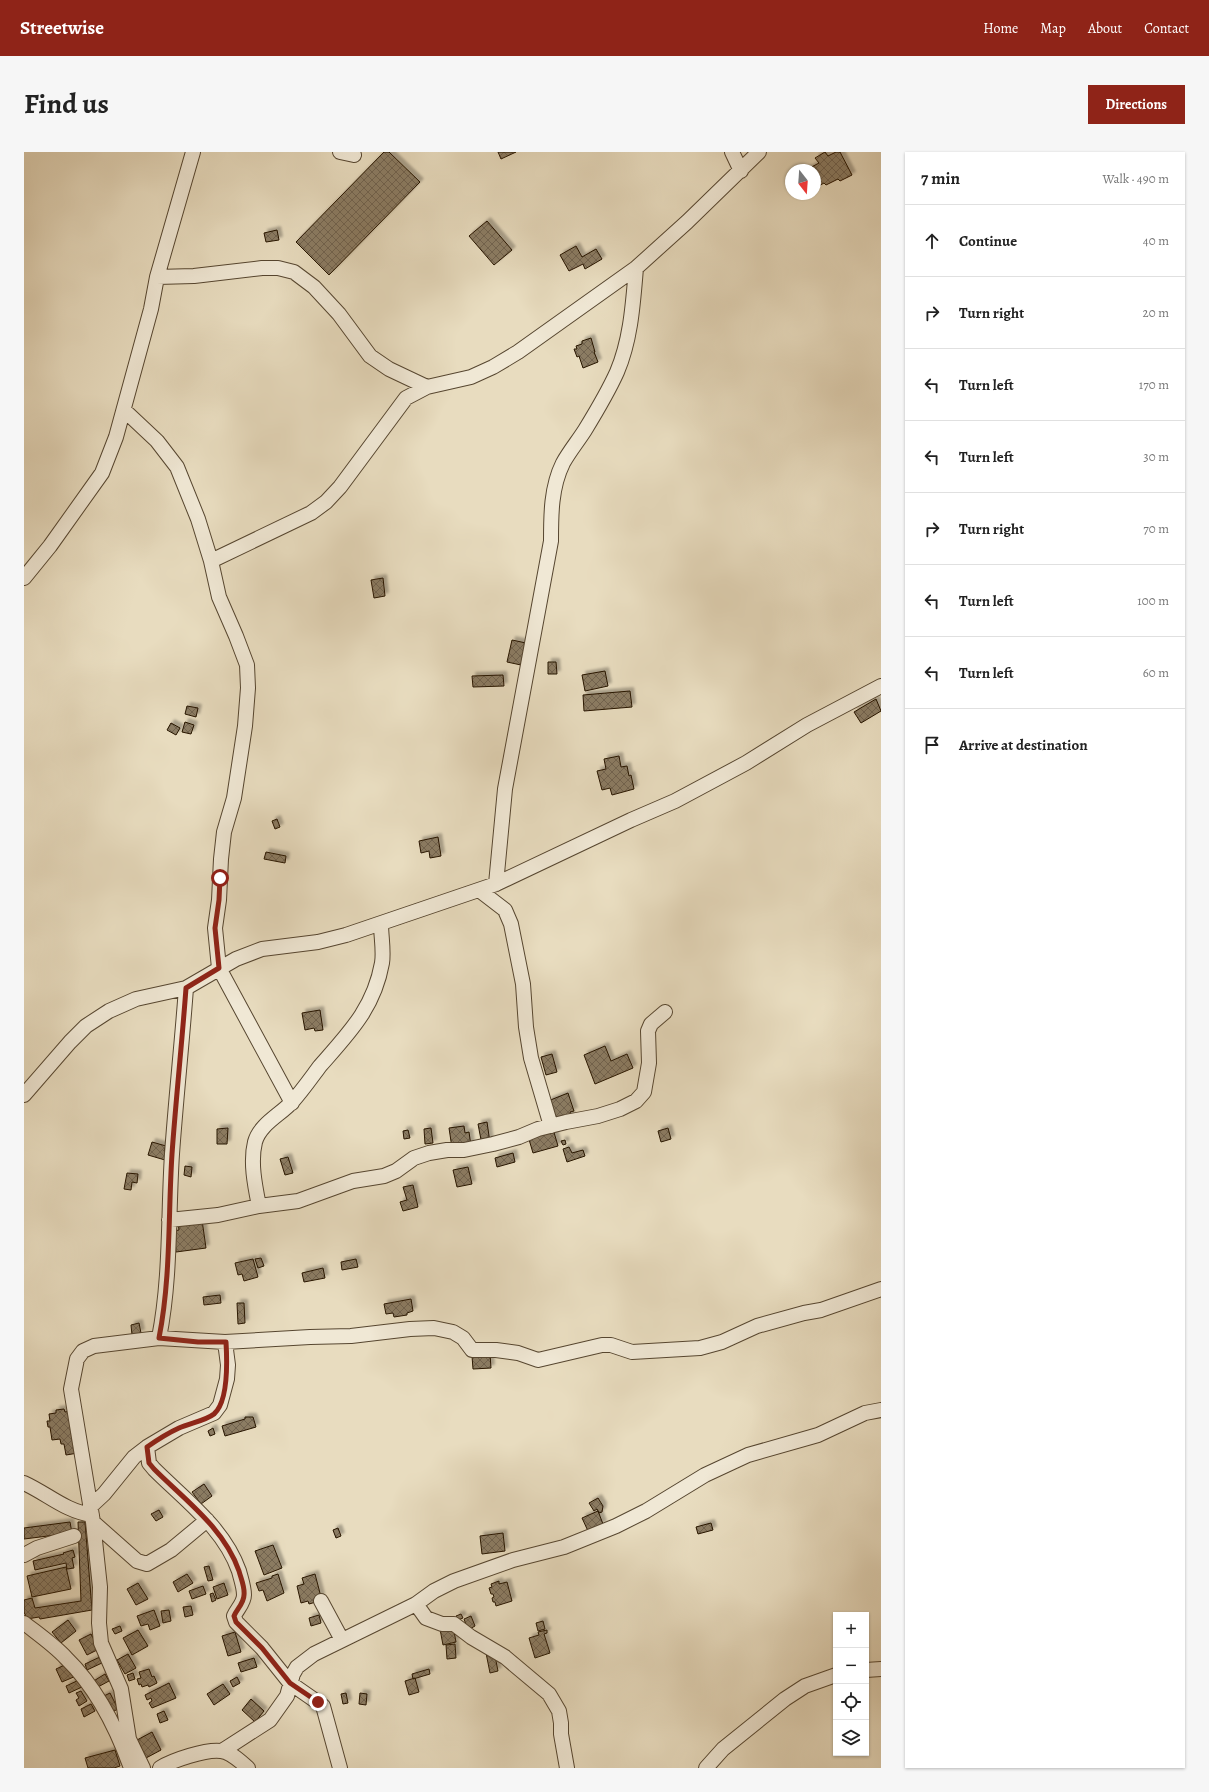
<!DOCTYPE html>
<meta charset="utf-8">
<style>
:root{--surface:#fff;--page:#f6f6f6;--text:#222;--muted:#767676;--line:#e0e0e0;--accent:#8f2418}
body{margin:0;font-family:Alegreya,serif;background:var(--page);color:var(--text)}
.controls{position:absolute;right:12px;bottom:12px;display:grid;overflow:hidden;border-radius:0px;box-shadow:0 1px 3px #0004}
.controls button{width:36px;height:36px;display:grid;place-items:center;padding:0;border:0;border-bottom:1px solid var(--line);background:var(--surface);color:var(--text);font:20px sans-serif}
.compass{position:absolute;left:761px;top:12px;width:36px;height:36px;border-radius:50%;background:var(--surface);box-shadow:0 1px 3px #0004;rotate:163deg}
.stop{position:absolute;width:12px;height:12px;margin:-9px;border:3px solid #8f2418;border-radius:50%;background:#fff}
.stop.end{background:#8f2418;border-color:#fff;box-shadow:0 1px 4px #0008}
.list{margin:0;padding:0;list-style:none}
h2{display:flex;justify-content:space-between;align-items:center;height:52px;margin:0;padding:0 16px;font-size:17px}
h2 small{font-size:13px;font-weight:400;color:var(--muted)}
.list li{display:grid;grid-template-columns:26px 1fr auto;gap:12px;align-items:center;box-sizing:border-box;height:72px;padding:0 16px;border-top:1px solid var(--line)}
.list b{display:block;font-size:15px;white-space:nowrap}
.list em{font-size:13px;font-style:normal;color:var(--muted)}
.icon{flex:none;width:22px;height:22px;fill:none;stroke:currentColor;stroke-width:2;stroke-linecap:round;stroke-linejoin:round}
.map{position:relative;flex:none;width:857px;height:1616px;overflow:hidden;border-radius:0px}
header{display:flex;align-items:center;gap:24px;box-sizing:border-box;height:56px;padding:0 20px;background:var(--accent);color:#fff}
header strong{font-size:19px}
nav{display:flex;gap:22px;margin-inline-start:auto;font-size:14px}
.intro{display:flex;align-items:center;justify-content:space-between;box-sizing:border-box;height:96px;padding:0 24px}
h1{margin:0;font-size:28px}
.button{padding:10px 18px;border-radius:0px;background:var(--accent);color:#fff;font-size:14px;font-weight:700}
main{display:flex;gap:24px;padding:0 24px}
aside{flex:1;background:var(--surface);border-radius:0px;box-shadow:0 1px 3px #0004}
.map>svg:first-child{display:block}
.building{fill:url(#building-cross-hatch);stroke:#261400;filter:url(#shadow)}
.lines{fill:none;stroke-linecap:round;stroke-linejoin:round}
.minor-casing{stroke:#564630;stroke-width:16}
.minor{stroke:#f0e8d5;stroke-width:14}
.route{stroke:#8f2418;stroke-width:5}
</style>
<header>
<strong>Streetwise</strong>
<nav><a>Home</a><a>Map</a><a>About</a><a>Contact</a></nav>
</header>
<div class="intro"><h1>Find us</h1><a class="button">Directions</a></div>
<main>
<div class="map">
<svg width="857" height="1616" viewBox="0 0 857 1616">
<defs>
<pattern id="building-cross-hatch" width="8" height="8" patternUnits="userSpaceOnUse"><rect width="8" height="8" fill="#8b7c63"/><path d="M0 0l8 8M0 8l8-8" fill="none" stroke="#71644f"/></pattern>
<filter id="shadow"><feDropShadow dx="3.5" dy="-3.5" stdDeviation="1" flood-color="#0004"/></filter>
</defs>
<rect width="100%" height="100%" fill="#e8dcbf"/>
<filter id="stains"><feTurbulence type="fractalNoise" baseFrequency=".005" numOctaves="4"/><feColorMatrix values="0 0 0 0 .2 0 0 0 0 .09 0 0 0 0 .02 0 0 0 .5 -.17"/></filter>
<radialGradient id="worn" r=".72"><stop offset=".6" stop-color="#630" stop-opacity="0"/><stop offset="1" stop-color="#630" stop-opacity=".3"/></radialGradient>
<path class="building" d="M360 0H365L396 30 305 123 272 90Z
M474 0H492L477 7Z
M801 0 804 4 812 0H816L828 23 816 29 814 27 802 33 800 31 791 36V18H782L795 11 791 6Z
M463 69 488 98 470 113 445 84Z
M253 78 255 88 242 90 240 81Z
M552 94 558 105 572 97 578 107 561 117 559 112 545 119 536 103Z
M567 186 571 200H570L574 210 559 216 555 204 553 205 550 197H553L552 194 558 192V189Z
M359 426 361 444 350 446 347 428Z
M488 488 502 491 497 513 483 510Z
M524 510H532L533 522H524Z
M581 519 584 534 561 539 558 523Z
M479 523 480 534 449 535 448 524Z
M606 539 608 555 560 559 559 543Z
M852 547 857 559 837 571 830 560Z
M163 554 174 556 172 565 161 562Z
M161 570 170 573 167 582 158 580Z
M147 571 156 576 152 583 143 578Z
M595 604 597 615 603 614 605 624 607 623 610 637 588 643 586 636 578 638 573 619 582 617 580 607Z
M253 667 256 675 251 677 248 669Z
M414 685 417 704 406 706 405 699 397 701 395 689Z
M242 700 262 704 261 711 240 707Z
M296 858 299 878 291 879 290 876 281 878 278 861Z
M581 894 587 909 603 902 609 916 571 932 560 903Z
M528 902 533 920 522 923 517 905Z
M544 941 550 959 546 960 548 966 533 972 524 949Z
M463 970 466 991 458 993 454 972Z
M440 974 441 981 445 980 447 994 428 996 425 976Z
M204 976 203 992H193V977Z
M407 976 409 991 401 992 400 977Z
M644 976 647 987 637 990 634 979Z
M529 977 534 994 509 1001 504 984Z
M384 978 386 986 380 987 379 979Z
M541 988 542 992 539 993 537 989Z
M128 990 142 994 140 999 143 1000 141 1008 124 1003Z
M545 995 548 1001 559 998 561 1004 543 1010 539 997Z
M489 1001 491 1010 473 1015 471 1006Z
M264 1005 269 1021 261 1023 256 1007Z
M161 1014 168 1015 167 1025 160 1023Z
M444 1015 448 1032 433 1035 429 1018Z
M103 1021 114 1022 113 1031 108 1030 107 1038 100 1037Z
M389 1033 394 1055 379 1059 376 1050 383 1048 379 1035Z
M178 1068 182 1096 152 1100 150 1079 155 1078 154 1071Z
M237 1106 240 1114 234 1116 231 1107Z
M229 1107 234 1125 220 1129 218 1122 214 1123 211 1111Z
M332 1107 334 1115 318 1118 317 1110Z
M299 1116 301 1126 280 1130 278 1121Z
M196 1143 197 1151 180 1153 179 1145Z
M387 1147 389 1159 383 1161V1163L370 1165 369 1161 362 1162 360 1152Z
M213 1151H220L221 1171 214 1172Z
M115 1171 117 1181 108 1183 107 1173Z
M466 1202 467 1216 449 1217 448 1204Z
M40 1257 41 1260 48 1259 54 1301 42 1303 40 1292H37L36 1287 28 1288 26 1275H24L23 1269H26L25 1262 32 1261V1258Z
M221 1265H229L232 1275 201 1284 198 1274 221 1267Z
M189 1276 191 1282 186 1284 184 1279Z
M180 1332 188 1344 177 1352 168 1340Z
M574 1346 579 1354 578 1360 575 1361 573 1357 570 1359 565 1351Z
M135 1358 139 1365 132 1369 127 1362Z
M574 1359 579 1372 564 1379 558 1366Z
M46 1370 48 1381 0 1387V1376Z
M54 1370H61L68 1458 16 1467 15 1465 3 1467 0 1460V1448L8 1446 11 1456 57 1449Z
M687 1371 689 1378 674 1382 672 1375Z
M314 1376 317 1384 312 1386 309 1378Z
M479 1381 481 1399 458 1402 456 1384Z
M249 1393 258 1416 240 1423 231 1399Z
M49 1398 51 1405 48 1406 50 1416 43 1417 42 1411 11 1418 9 1409 40 1402 39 1401Z
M185 1414 189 1428 184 1429 180 1415Z
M42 1415 47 1437 8 1445 3 1424Z
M163 1422 169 1431 154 1440 149 1430Z
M254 1422 260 1441 243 1449 239 1438 235 1439 232 1431 248 1426V1424Z
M291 1422 297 1445 292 1450 285 1452 284 1449 277 1451 273 1434 280 1432 278 1426Z
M475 1429V1432L483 1430 488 1449 472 1454 471 1450H469L468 1446 470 1445 469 1442H467L465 1436 468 1435 467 1432Z
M114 1431 124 1447 112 1453 103 1437Z
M200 1431 204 1443 193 1447 189 1435Z
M179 1434 182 1442 168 1447 165 1439Z
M189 1441 192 1448 188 1450 186 1442Z
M167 1454 169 1463 161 1465 159 1455Z
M130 1458 136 1474 126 1478 124 1472 117 1474 113 1464Z
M145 1458 147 1469 139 1471 137 1459Z
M437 1462 439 1466 434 1468 432 1464Z
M295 1463 297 1471 287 1474 285 1466Z
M447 1464 451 1474 444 1478 440 1467Z
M44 1468 52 1479 37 1491 28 1480Z
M519 1469 521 1477 514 1479 512 1471Z
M96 1474 98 1479 91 1482 88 1477Z
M429 1474 432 1490 419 1493 416 1477Z
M114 1478 124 1494 108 1503 99 1486Z
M523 1478V1481L520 1482 526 1501 511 1506 505 1486 515 1483 514 1480Z
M211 1480 217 1500 204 1504 198 1484Z
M67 1482 75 1497 63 1503 55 1488Z
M431 1492 432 1506 423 1507 422 1493Z
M470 1499 474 1519 466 1521 462 1501Z
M104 1502 112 1516 101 1522 93 1508Z
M78 1504 80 1510 63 1518 61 1512Z
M230 1506 233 1515 217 1520 214 1511Z
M45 1511 52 1524 38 1530 32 1517Z
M125 1517 128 1525 130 1524 133 1531 125 1535 124 1533 118 1535 117 1532 115 1533 113 1527 117 1526 115 1520Z
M405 1517 406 1522 389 1527 388 1522Z
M109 1521 111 1527 105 1529 103 1523Z
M81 1522 85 1529 72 1536 68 1530Z
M213 1525 216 1531 209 1535 206 1529Z
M391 1526 395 1540 385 1543 381 1529Z
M55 1528 58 1535 45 1541 42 1534Z
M145 1531 152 1546 128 1556 125 1551 128 1549 127 1546 123 1548 121 1543Z
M199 1532 206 1542 190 1553 183 1542Z
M57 1539 63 1549 55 1554 52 1548 55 1546 52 1541Z
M86 1541 94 1557 84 1562 76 1546Z
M322 1541 324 1551 319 1552 317 1542Z
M336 1541 343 1542 342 1553 335 1552Z
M227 1547 240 1559 231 1570 218 1558Z
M67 1552 71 1559 60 1565 57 1557Z
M140 1559 144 1568 136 1571 133 1562Z
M128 1580 137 1598 122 1606 113 1588Z
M91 1598 96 1614 90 1616H64L61 1606Z"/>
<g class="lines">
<defs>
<path id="minor" d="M316 0 330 3
M708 0 717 19
M133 125 170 124 238 116H254L270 120 290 135 315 162 346 204 365 217 403 235
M100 258 133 289 153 315 174 367 187 409 195 445 212 484 223 513 224 536 221 574 210 646 200 680 197 707 195 748 191 776 195 816 268 951
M187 409 287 361 302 350 316 335 382 246 403 235 447 225 469 215 494 200 612 116 663 70 735 0
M0 426 26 394 78 321 92 285 127 157 133 125 169 0
M472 732 481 637 527 389C527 363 527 335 539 311 545 300 554 289 561 278 572 260 584 240 593 220 607 187 609 151 612 116
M455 738 481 758 487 772 499 832 502 875 507 906 527 974
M0 943 46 890 62 874 85 859 112 847 162 836 212 807 238 797 294 790 322 783 472 732 607 668 651 649 722 611 783 573 857 534
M235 1054C231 1034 226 1010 231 990 236 972 256 963 268 950 278 939 287 926 296 914 325 881 350 856 358 811 360 799 357 784 357 772
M145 1068 194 1063 235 1054 274 1049 329 1029 360 1024 372 1019 390 1006 405 1001 423 998H440L469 992 495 985 514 977 542 970 574 964 596 957 612 949 620 940 625 911 624 879 627 872 641 860
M135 1186C147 1125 144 1064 148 1002 152 946 158 891 162 836
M123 1295 125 1311 130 1317C161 1348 200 1376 215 1419 217 1427 220 1435 220 1443 220 1451 213 1457 210 1464L212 1470 238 1496 266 1531 299 1554 316 1616
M0 1331C24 1342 41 1359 68 1363
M66 1355 80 1342 110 1305 123 1295 155 1276 190 1261 196 1253 203 1227 204 1213 201 1190
M69 1370 113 1409 123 1412 147 1398 183 1368
M0 1403 13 1396 50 1384
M297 1449 318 1488
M392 1452 402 1466 418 1472H430L447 1485 481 1505 525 1542 535 1559 537 1571V1582L543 1616
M0 1471C14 1482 30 1493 42 1506 72 1535 93 1577 107 1616
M842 1518 857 1517
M198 1599 246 1568 263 1544 269 1522 273 1515 290 1502 392 1452 410 1439 430 1429 489 1408 540 1395 592 1374 622 1359 681 1323 724 1303 794 1283 841 1261 857 1258
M119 1616 105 1587 97 1537 77 1491 75 1471 76 1435 69 1370 47 1237 53 1207 59 1199 70 1194 135 1186 201 1190 286 1185 327 1184 386 1177 410 1176 429 1180 439 1186 448 1198H472L494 1201 514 1208 578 1193H587L608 1200 676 1196 698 1190 733 1174 780 1161 797 1158 857 1137
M136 1616C149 1608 182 1597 197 1599 207 1600 217 1610 224 1616
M682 1616 699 1597 761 1547 781 1534 812 1523"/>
</defs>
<use href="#minor" class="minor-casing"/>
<use href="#minor" class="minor"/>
</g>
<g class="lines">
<path class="route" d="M196 726 195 748 191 776 195 816 162 836C158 891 152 946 148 1002 144 1064 147 1125 135 1186L174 1190H202C203 1207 205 1249 190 1262 181 1269 166 1271 155 1276 144 1281 133 1288 123 1295L125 1311 130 1317C161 1348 200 1376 215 1419 217 1427 221 1435 220 1443 220 1451 213 1457 210 1464L212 1470 238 1496 266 1531 294 1550"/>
</g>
<rect width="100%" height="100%" filter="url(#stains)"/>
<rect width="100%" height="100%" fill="url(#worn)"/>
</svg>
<div class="controls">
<button>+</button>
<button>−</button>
<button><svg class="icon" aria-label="locate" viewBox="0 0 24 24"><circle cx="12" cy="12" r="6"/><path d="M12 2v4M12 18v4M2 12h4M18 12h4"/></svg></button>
<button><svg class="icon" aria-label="layers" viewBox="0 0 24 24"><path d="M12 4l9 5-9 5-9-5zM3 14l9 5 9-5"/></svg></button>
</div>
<svg class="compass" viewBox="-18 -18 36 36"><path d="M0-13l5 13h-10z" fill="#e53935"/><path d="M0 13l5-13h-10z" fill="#767676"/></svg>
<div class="stop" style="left:196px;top:726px"></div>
<div class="stop end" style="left:294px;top:1550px"></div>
</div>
<aside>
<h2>7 min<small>Walk · 490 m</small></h2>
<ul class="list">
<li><svg class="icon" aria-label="ahead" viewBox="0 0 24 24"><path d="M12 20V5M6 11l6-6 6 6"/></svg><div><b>Continue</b></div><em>40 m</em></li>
<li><svg class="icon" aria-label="right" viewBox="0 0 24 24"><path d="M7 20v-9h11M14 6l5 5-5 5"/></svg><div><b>Turn right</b></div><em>20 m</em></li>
<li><svg class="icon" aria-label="left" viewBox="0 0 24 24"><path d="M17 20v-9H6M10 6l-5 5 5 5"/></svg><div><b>Turn left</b></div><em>170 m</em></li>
<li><svg class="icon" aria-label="left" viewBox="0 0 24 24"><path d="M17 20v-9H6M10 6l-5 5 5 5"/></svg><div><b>Turn left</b></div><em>30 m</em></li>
<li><svg class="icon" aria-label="right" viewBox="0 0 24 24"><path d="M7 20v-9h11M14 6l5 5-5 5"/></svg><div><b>Turn right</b></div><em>70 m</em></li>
<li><svg class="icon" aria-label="left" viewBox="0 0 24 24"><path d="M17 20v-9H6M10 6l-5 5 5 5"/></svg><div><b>Turn left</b></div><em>100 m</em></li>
<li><svg class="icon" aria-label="left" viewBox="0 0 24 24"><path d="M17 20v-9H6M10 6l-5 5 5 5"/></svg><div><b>Turn left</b></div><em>60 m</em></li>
<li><svg class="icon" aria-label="arrive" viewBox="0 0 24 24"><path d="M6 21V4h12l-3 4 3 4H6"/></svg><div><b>Arrive at destination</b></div></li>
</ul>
</aside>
</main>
